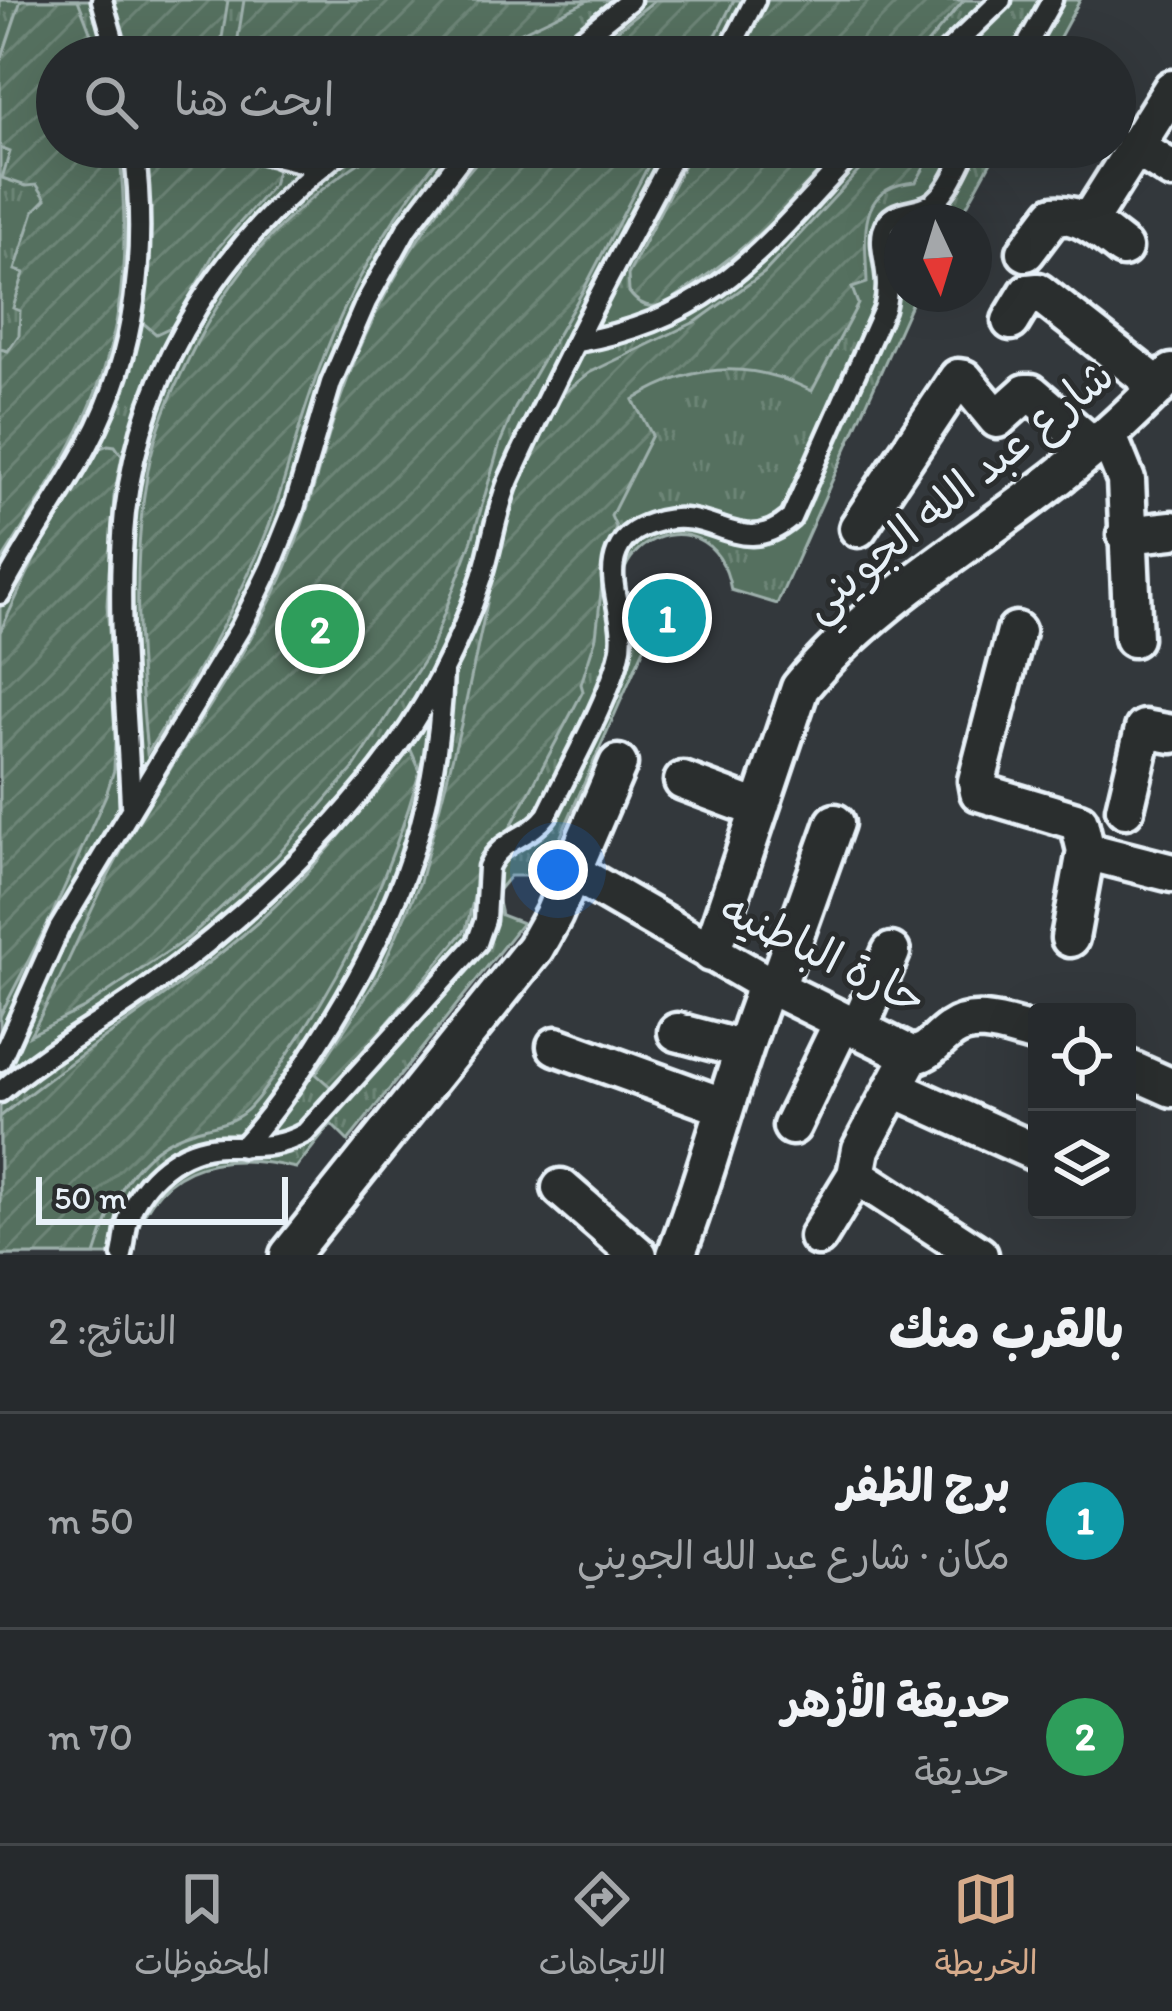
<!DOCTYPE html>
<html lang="ar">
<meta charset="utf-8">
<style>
:root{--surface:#262a2d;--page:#323639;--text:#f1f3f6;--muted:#a4a7aa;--line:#424649;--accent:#d6ab8b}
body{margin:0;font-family:Itim,"Playpen Sans Arabic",sans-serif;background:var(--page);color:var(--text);direction:rtl}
.controls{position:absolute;right:36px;bottom:36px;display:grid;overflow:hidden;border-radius:12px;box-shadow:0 12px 48px #0002}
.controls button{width:108px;height:108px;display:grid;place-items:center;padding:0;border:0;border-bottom:3px solid var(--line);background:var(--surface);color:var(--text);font:60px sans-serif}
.compass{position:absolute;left:884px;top:204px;width:108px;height:108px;border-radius:50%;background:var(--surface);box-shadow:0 12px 48px #0002;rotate:176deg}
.scale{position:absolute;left:36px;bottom:30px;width:252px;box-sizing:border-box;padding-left:12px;border:6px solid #e8f1f8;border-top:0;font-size:33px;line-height:42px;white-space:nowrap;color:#e8f1f8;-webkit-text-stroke:9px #2a2d2e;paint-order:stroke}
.you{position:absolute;left:558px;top:870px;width:42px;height:42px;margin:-30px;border:9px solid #fff;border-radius:50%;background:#1a73e8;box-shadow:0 0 0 18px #1a73e833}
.badge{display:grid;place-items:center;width:78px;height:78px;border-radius:50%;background:var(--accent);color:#fff;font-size:39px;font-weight:700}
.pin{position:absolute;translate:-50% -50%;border:6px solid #fff;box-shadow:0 3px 12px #0006}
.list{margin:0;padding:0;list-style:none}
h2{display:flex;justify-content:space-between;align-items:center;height:156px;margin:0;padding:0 48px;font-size:51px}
h2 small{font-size:39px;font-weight:400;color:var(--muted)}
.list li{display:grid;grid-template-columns:78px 1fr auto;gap:36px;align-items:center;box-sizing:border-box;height:216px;padding:0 48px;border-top:3px solid var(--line)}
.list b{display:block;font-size:45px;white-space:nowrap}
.list p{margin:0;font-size:39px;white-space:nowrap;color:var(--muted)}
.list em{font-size:39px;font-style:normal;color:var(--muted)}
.icon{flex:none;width:66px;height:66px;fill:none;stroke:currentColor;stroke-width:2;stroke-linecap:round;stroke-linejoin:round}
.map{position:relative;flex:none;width:1172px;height:1255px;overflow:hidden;direction:ltr}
.search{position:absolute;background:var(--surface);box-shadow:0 12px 48px #0002;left:36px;right:36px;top:36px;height:132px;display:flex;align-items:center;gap:30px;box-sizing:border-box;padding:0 42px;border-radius:66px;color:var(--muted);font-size:45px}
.sheet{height:588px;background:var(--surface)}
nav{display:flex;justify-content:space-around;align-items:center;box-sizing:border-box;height:168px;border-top:3px solid var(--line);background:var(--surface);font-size:33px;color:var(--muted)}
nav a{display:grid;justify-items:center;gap:6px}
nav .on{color:var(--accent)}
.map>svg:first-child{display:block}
.park{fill:url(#park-tufts);stroke:#9eb0ac;stroke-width:3}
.garden{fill:url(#garden-furrows);stroke:#9eb0ac;stroke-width:3}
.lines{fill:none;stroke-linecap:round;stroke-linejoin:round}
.lane-casing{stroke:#e8f1f8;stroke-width:27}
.street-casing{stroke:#e8f1f8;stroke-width:45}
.lane{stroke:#2a2d2e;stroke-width:18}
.street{stroke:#2a2d2e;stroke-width:36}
.labels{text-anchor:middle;stroke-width:10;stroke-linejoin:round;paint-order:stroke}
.street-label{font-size:45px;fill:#e8f1f8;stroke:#2a2d2e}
</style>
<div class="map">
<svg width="1172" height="1255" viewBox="0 0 1172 1255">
<defs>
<pattern id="park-tufts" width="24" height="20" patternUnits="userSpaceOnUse" patternTransform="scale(3)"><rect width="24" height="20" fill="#55705f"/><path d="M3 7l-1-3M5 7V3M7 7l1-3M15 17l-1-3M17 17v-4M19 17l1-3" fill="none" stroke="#6d8577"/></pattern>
<pattern id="garden-furrows" width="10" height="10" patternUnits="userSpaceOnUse" patternTransform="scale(3)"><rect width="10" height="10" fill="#55705f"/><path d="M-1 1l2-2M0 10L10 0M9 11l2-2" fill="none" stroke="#6d8577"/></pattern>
</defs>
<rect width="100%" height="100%" fill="#33383c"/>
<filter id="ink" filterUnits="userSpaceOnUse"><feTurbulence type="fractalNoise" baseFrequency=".00833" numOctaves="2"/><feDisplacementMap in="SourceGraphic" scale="24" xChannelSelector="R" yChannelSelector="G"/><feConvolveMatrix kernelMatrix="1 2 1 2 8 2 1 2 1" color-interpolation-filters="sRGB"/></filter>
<g filter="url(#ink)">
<path class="park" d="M0 0H1080L1049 57H57V147H999L958 222H902V261C889 274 902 280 902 294L915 295 777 604 731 590C711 477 561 559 649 637L540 883 531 876H510L496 893 501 915 522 923 348 1141 331 1124 296 1168C214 1149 151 1165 129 1255H0Z"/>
<path class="garden" d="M21 0H78L100 57H57V147H119C139 334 100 410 0 563V349L8 351 19 335 20 311 13 308 24 273 15 270 34 211 46 199 37 185 26 186 2 178 10 152 0 148V63Z
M109 0H228L219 57H129L113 23Z
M244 0H589L469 57H235Z
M655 0H734L705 57H583Z
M767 0H964L916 57H738Z
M145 147C178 147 252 149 277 171L273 185 216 250 173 326 156 334 142 322 150 217Z
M384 147H448C387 220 340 304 310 395 295 438 285 483 269 526 238 606 193 681 147 753 138 659 131 563 148 470 155 430 171 394 189 358 236 262 293 202 384 147Z
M490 147H658L584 289 515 408 500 443 472 540 430 651 353 769 277 856 188 938 84 1008 30 1035C67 972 91 903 128 839 178 751 238 671 281 579 308 520 320 458 341 397 373 305 424 219 490 147Z
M693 147H842C793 209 735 258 670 301 653 311 640 307 629 292L628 275Z
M881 147H936L916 182C854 186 866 238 867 283L852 288 858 304 812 391C751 360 691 363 633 400L652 435 611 516 616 527 604 565 596 637 581 684 583 691 510 828 485 854 466 929 333 1089 316 1074 378 977 420 882 461 725 499 547 532 441 544 418 560 396 589 373 697 321 764 273Z
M108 445 115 446 122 456 114 496 107 605 116 719 114 770 106 795 51 917 0 1016V632L36 555 100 448Z
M410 748 420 771C391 871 352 960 293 1046 280 1066 267 1089 251 1106 235 1124 214 1124 193 1131 133 1149 112 1201 95 1255H0V1117C83 1048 177 993 258 922 315 870 362 809 410 748Z"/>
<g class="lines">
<defs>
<path id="lane" d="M102 0 118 57
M559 57 630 0
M726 57 755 0
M942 57 1001 0
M1020 57 1052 0
M239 147 321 167
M577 342C717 319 767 243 858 147
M0 594C27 542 62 495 89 443 137 353 147 248 134 147
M131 805C127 708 115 608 125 512 143 360 227 237 347 147
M0 1061 59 929 241 627 270 568 294 508 331 383 366 302 407 228 469 147
M0 1092C43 1053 95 1027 142 993 230 929 312 855 380 769 424 714 460 644 482 577 492 546 496 510 509 480 560 367 619 257 678 147
M242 1147C278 1108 305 1065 333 1020 402 907 438 806 443 673
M122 1255C125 1243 125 1229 129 1217 142 1179 180 1147 222 1146 253 1146 277 1149 305 1133L477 943 485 920 488 867C501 838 529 839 547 815 568 770 609 700 620 653 628 620 604 583 617 552 625 533 641 526 660 521 714 507 741 561 791 518L884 309C893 276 878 251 883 231 890 207 914 214 931 204 950 192 958 165 969 147"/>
<path id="street" d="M1134 146 1172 170
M1088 222 1172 89
M1026 252 1054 215C1082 213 1102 232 1123 248
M1011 321 1028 293 1038 292 1159 387
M1108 436 1126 480 1133 638
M858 528 958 378 964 379 997 419 1026 393H1031L1095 448
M1126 535 1172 530
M1016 631 977 781 979 792 1079 822 1086 851 1172 873
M683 781 758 809
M1125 809 1144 729 1172 734
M573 872 767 984 911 1055C930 1054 936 1040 951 1030 976 1012 1010 1028 1037 1034
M1070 938 1086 851
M711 953 800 688C866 608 959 552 1041 490 1088 455 1131 415 1172 373
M776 988 835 823
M858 1030 891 952
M677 1032 741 1049
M556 1046 722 1106
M1127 1068 1172 1088
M893 1088 1037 1153
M792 1126 842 1023
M856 1175 979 1255
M561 1188 638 1255
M818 1237 856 1175 861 1149 911 1055
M289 1255 535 948 554 914 618 764
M676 1255C710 1166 732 1074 767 984"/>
</defs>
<use href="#lane" class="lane-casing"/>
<use href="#street" class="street-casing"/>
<use href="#lane" class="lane"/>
<use href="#street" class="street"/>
</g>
</g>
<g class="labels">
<g class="street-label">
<text transform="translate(957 489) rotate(-39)" y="16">شارع عبد الله الجويني</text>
<text transform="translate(824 953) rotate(26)" y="16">حارة الباطنيه</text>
</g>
</g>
</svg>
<div class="controls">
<button><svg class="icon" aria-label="locate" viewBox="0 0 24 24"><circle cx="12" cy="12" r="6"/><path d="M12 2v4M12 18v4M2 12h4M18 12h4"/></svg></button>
<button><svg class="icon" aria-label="layers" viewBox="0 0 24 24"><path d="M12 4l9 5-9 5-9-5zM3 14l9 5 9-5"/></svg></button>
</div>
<svg class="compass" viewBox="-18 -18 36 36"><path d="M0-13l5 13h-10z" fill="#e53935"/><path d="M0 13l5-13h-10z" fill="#a4a7aa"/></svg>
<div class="scale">50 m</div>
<div class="you"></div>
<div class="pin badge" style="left:667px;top:618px;background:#0f9aa8">1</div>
<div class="pin badge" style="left:320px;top:629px;background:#2e9e5b">2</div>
<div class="search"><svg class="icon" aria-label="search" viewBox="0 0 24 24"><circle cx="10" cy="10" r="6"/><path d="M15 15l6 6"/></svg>ابحث هنا</div>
</div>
<section class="sheet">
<h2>بالقرب منك<small>النتائج: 2</small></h2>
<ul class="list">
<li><span class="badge" style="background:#0f9aa8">1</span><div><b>برج الظفر</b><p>مكان · شارع عبد الله الجويني</p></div><em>50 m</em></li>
<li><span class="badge" style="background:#2e9e5b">2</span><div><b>حديقة الأزهر</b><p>حديقة</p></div><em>70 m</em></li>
</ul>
</section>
<nav>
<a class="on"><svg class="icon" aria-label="map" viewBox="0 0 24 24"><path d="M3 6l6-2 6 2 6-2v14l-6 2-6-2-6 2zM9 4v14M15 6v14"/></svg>الخريطة</a>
<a><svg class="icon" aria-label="directions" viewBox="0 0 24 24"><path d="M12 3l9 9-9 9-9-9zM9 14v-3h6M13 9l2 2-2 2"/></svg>الاتجاهات</a>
<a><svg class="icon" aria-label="saved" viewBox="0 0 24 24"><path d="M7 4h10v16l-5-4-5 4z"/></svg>المحفوظات</a>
</nav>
